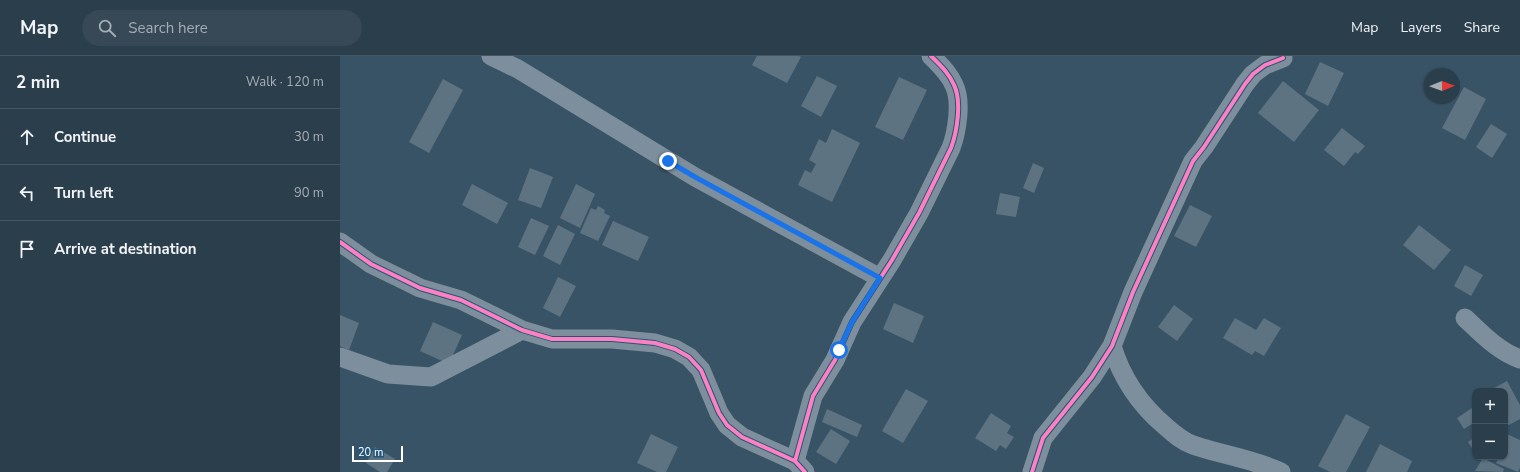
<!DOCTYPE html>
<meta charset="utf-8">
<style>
:root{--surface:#2b3e4c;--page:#374956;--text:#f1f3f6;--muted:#a6aeb5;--line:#475764}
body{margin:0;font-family:"Nunito Sans",sans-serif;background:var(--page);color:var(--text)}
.controls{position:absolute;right:12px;bottom:12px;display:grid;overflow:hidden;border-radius:8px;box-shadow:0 1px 3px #0004}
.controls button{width:36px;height:36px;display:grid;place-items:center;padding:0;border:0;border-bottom:1px solid var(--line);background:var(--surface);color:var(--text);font:20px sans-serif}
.compass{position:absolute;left:1084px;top:12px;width:36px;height:36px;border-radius:50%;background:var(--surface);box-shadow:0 1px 3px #0004;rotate:89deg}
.scale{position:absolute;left:12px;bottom:10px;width:51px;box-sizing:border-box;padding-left:4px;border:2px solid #fff;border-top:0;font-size:11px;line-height:14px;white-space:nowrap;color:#fff;-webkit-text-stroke:3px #25567a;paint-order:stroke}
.stop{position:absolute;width:12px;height:12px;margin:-9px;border:3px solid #1a73e8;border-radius:50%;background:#fff}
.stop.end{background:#1a73e8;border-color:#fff;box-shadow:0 1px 4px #0008}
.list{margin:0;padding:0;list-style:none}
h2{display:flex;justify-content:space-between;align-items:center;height:52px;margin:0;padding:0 16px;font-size:17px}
h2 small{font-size:13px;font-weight:400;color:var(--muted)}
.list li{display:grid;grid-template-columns:26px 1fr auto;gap:12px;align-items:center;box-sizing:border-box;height:56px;padding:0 16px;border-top:1px solid var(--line)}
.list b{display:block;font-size:15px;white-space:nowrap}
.list em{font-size:13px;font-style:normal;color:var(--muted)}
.icon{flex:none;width:22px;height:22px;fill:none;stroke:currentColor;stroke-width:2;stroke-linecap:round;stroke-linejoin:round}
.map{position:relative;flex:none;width:1180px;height:416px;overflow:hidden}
header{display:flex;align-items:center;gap:24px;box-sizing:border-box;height:56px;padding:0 20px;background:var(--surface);border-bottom:1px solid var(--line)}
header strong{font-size:19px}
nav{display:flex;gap:22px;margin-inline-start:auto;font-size:14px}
.search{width:280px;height:36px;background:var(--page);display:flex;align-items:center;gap:10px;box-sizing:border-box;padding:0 14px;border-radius:22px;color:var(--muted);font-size:15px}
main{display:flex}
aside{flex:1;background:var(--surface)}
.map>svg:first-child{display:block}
.building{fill:#5e7382}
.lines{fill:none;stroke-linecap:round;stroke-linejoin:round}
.minor{stroke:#7d8f9d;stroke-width:19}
.cycleway-casing{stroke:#25567a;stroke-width:6}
.cycleway{stroke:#ff80c0;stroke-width:4}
.route{stroke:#1a73e8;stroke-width:5}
</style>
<header>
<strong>Map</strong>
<div class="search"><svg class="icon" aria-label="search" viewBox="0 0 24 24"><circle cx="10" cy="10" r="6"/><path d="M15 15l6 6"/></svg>Search here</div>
<nav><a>Map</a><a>Layers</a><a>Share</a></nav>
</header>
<main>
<aside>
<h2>2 min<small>Walk · 120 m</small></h2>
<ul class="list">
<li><svg class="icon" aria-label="ahead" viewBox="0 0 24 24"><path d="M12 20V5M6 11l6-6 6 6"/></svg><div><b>Continue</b></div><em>30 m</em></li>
<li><svg class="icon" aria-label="left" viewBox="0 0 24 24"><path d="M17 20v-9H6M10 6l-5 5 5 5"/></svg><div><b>Turn left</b></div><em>90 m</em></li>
<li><svg class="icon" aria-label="arrive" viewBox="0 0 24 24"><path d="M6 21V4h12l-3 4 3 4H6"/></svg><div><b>Arrive at destination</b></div></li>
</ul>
</aside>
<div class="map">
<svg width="1180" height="416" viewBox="0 0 1180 416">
<rect width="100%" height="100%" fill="#395366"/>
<path class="building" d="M417 0H459L461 1 447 27 412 9Z
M980 6 1004 17 988 50 965 38Z
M477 20 497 30 481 61 461 50Z
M559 21 587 34 563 84 535 71Z
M103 23 123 34 89 97 69 86Z
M943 25 979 54 954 86 918 57Z
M1124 31 1146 43 1125 84 1102 72Z
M1151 68 1167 78 1152 102 1136 91Z
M1002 72 1025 90 1018 98 1015 96 1004 110 984 94Z
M492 73 520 87 492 146 458 129 465 114 471 117 476 108 469 104 479 83 486 87Z
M693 107 704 112 694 137 683 132Z
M190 112 213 121 201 152 178 144Z
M132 128 168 147 157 168 122 149Z
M236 128 255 138 240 172 220 162Z
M660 137 680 141 676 161 656 158Z
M850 149 872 160 856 191 834 180Z
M258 150 265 154 264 157 270 160 258 185 240 177 251 152 256 154Z
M191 162 209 170 195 199 178 191Z
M273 165 309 181 298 205 262 189Z
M218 169 235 178 220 209 203 200Z
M1079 169 1111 194 1094 214 1063 189Z
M1125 209 1143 219 1131 240 1114 230Z
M218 221 236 230 220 261 203 252Z
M554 247 584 260 573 287 543 273Z
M834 249 853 263 837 285 818 271Z
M0 259 19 267 9 294 0 290Z
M895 262 916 274 924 262 941 272 924 300 915 295 912 299 883 282Z
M93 266 122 279 109 308 80 295Z
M1167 325 1180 349V363L1165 371V335H1149Z
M566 333 588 345 563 387 542 375Z
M1135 350V366L1124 373 1117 362Z
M487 353 522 369 517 381 482 366Z
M651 357 671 370 667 377 674 381 666 393 660 389 656 395 635 382Z
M1006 358 1030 371 1006 416H990L978 410Z
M491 373 510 385 496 408 476 396Z
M311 378 338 391 326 416H317L297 407Z
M1167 378 1180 384V412L1178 416 1156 407 1159 401H1165V382Z
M1135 381V397L1128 386Z
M1040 388 1072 405 1067 416H1026Z
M35 391 55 403 47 416H40L26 407Z
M1143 402 1164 413 1163 416 1135 415Z"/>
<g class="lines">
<path class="minor" d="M151 0 178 13 355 121 540 222
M0 186 31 208 70 227 80 232 121 244 182 274 212 283H272L315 287 335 293 349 301 361 314 379 357 387 369 402 381 455 405 465 416
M1125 262C1142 278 1158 295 1180 303
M772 290C782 323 799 348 825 370 834 378 842 385 853 389 882 399 913 403 941 416
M0 301 48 318 91 321 182 274
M455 405 473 340 495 304 512 266 552 204 579 157 611 92C617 76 622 45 614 29 609 17 600 9 591 0
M692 416 703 382 752 321 772 290 793 236 853 105 864 91 905 28 913 18 925 9 943 2"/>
<defs>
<path id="cycleway" d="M0 186 31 208 70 227 80 232 121 244 182 274 212 283H272L315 287 335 293 349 301 361 314 379 357 387 369 402 381 455 405 465 416
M455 405 473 340 495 304 512 266 552 204 579 157 611 92C617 76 622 45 614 29 609 17 600 9 591 0
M692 416 703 382 752 321 772 290 793 236 853 105 864 91 905 28 913 18 925 9 943 2"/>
</defs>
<use href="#cycleway" class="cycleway-casing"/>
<use href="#cycleway" class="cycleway"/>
</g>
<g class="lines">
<path class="route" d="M328 105 355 121 540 222 512 266 499 294"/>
</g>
</svg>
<div class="controls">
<button>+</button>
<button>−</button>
</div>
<svg class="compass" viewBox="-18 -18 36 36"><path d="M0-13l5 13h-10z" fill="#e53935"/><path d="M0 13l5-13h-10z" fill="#a6aeb5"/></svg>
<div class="scale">20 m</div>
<div class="stop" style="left:499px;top:294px"></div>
<div class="stop end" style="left:328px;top:105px"></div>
</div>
</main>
